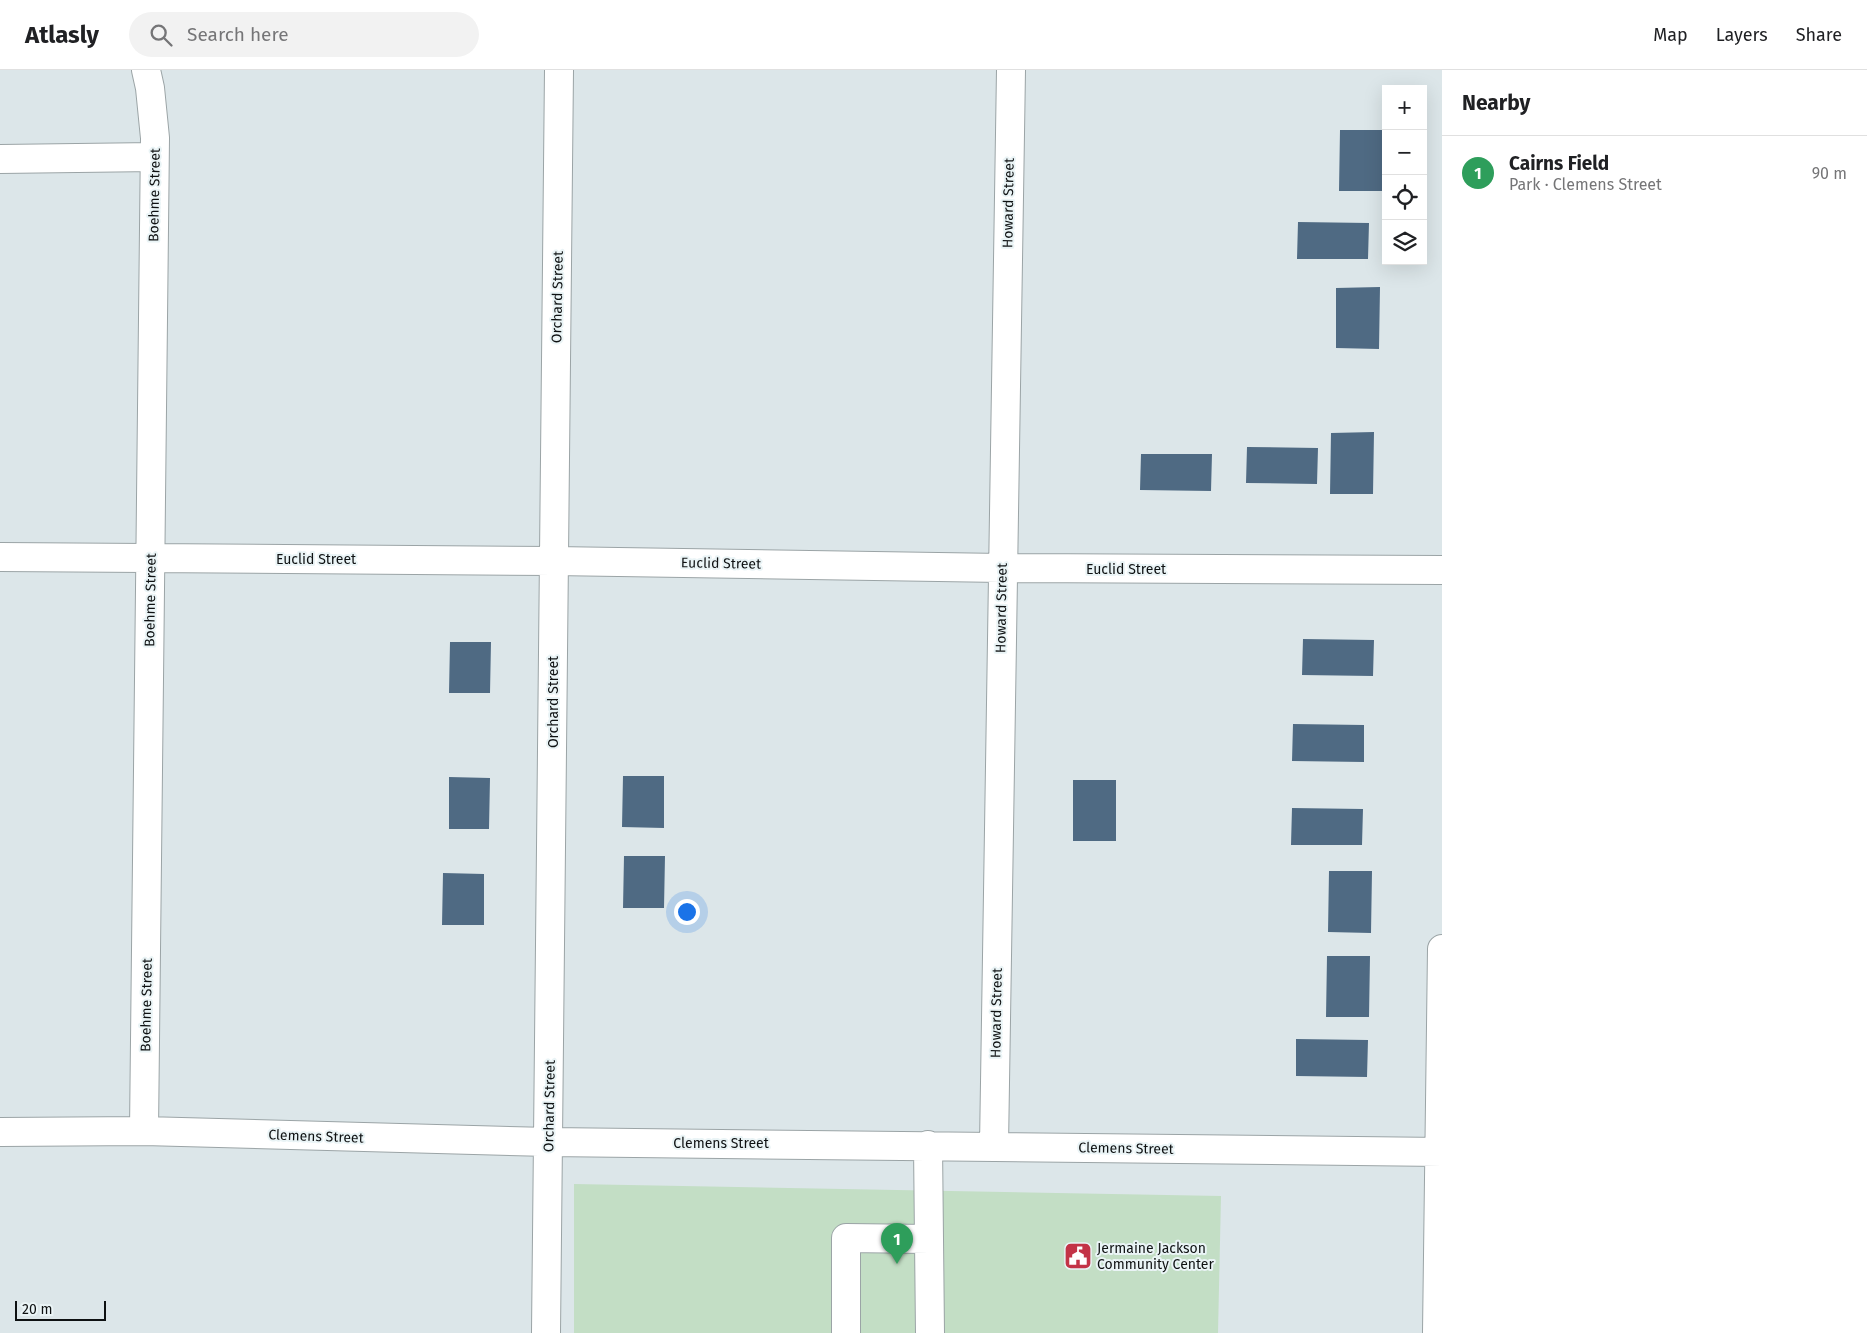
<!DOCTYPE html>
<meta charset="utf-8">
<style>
:root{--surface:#fff;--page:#f2f2f2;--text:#202124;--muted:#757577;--line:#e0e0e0;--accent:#c33347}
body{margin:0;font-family:"Fira Sans",sans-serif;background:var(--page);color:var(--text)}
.controls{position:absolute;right:15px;top:15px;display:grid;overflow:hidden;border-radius:0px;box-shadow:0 5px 20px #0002}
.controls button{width:45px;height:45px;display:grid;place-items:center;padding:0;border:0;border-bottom:1px solid var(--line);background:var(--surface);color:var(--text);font:25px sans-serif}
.scale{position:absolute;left:15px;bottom:12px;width:91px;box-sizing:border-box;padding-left:5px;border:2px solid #0e1112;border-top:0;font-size:14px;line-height:18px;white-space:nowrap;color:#0e1112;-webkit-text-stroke:4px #eaf4f6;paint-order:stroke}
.you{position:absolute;left:686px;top:841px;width:18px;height:18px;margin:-12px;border:4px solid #fff;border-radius:50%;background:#1a73e8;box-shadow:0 0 0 8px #1a73e833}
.badge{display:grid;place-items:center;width:32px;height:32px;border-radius:50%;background:var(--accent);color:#fff;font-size:16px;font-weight:700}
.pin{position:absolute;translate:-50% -41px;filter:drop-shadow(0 1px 2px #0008)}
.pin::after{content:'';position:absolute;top:26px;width:18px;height:15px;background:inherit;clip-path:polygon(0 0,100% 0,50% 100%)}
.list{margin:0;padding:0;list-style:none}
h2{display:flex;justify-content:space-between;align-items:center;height:65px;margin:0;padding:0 20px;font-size:21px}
h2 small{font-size:16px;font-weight:400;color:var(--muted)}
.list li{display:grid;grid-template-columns:32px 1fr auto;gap:15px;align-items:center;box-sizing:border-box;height:75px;padding:0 20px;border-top:1px solid var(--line)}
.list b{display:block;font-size:19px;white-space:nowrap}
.list p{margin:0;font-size:16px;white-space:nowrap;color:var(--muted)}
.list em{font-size:16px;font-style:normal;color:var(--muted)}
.icon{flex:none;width:28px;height:28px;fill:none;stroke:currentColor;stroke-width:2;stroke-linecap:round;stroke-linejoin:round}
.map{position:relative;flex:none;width:1442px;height:1263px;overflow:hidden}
header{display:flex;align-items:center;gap:30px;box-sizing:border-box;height:70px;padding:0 25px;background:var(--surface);border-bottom:1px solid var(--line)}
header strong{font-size:24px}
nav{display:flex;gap:28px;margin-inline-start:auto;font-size:18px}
.search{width:350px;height:45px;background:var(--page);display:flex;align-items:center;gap:12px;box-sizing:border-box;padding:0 18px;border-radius:28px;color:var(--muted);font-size:19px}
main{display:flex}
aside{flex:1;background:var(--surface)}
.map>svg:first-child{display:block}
.green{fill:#c3dec5}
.building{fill:#4f6a83}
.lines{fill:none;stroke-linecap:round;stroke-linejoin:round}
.minor-casing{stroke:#9ba4a6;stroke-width:30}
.minor{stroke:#fff;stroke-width:28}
.labels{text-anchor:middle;stroke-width:4;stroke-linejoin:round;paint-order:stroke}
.street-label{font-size:14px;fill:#0e1112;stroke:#eaf4f6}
.poi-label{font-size:14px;fill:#0e1112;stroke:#eaf4f6;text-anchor:start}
</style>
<header>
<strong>Atlasly</strong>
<div class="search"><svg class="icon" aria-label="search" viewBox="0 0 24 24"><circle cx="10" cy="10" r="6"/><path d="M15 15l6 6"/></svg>Search here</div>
<nav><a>Map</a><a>Layers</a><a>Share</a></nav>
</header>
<main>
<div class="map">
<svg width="1442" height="1263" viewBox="0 0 1442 1263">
<rect width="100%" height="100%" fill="#dce6e9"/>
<path class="green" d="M574 1114 1221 1126 1218 1263H574Z"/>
<path class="building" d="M1340 60H1383L1382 121H1339Z
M1298 152 1369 153 1368 189H1297Z
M1380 217 1379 279 1336 278V218Z
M1374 362 1373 424H1330L1331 363Z
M1247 377 1318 378 1317 414 1246 413Z
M1141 384H1212L1211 421 1140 420Z
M1303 569 1374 570 1373 606 1302 605Z
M450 572H491L490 623H449Z
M1293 654 1364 655V692L1292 691Z
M623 706H664V758L622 757Z
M449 707 490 708 489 759H449Z
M1073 710H1116V771H1073Z
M1292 738 1363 739 1362 775H1291Z
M624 786H665L664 838H623Z
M1329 801H1372L1371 863 1328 862Z
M443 803 484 804V855H442Z
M1327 886H1370L1369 947H1326Z
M1296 969 1368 970 1367 1007 1296 1006Z"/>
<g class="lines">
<defs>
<path id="minor" d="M0 89 154 87
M0 487 554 491 1002 498 1442 500
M144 1061 155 68 150 18 146 0
M0 1062 144 1061 549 1072 1442 1082
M928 1075 930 1263
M994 1076 1011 0
M546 1263 559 0
M846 1263V1168L929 1169
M1437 1263 1442 879"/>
</defs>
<use href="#minor" class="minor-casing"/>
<use href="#minor" class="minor"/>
</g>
<defs>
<symbol id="civic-square" viewBox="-11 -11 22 22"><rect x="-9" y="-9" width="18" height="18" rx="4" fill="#c33347" stroke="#eaf4f6"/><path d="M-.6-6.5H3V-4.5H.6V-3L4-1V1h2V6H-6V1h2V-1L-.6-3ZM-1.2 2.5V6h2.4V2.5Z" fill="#fff"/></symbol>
</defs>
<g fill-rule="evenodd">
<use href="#civic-square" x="1062" y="1170" width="32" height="32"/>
</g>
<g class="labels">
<g class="street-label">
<text transform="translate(154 125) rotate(-89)" y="5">Boehme Street</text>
<text transform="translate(1008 133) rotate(-89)" y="5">Howard Street</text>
<text transform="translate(557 227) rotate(-89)" y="5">Orchard Street</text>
<text x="316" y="494">Euclid Street</text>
<text transform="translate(721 493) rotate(1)" y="5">Euclid Street</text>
<text x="1126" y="504">Euclid Street</text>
<text transform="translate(150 530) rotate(-89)" y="5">Boehme Street</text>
<text transform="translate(1001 538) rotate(-89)" y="5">Howard Street</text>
<text transform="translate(553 632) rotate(-90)" y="5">Orchard Street</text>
<text transform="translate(146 935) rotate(-89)" y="5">Boehme Street</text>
<text transform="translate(996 943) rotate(-89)" y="5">Howard Street</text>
<text transform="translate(549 1036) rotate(-89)" y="5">Orchard Street</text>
<text transform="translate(316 1066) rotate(2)" y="5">Clemens Street</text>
<text x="721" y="1078">Clemens Street</text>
<text transform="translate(1126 1078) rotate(1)" y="5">Clemens Street</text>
</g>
<g class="poi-label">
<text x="1097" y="1183">Jermaine Jackson<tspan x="1097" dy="16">Community Center</tspan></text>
</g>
</g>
</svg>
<div class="controls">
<button>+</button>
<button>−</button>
<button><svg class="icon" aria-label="locate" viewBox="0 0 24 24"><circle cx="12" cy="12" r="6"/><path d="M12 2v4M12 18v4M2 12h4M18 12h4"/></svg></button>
<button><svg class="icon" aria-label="layers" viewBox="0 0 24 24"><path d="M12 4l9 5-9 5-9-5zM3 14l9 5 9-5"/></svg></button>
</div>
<div class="scale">20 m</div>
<div class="you"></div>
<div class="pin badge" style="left:897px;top:1194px;background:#2e9e5b">1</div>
</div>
<aside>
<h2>Nearby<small></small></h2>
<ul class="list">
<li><span class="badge" style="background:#2e9e5b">1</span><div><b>Cairns Field</b><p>Park · Clemens Street</p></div><em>90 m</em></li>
</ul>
</aside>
</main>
